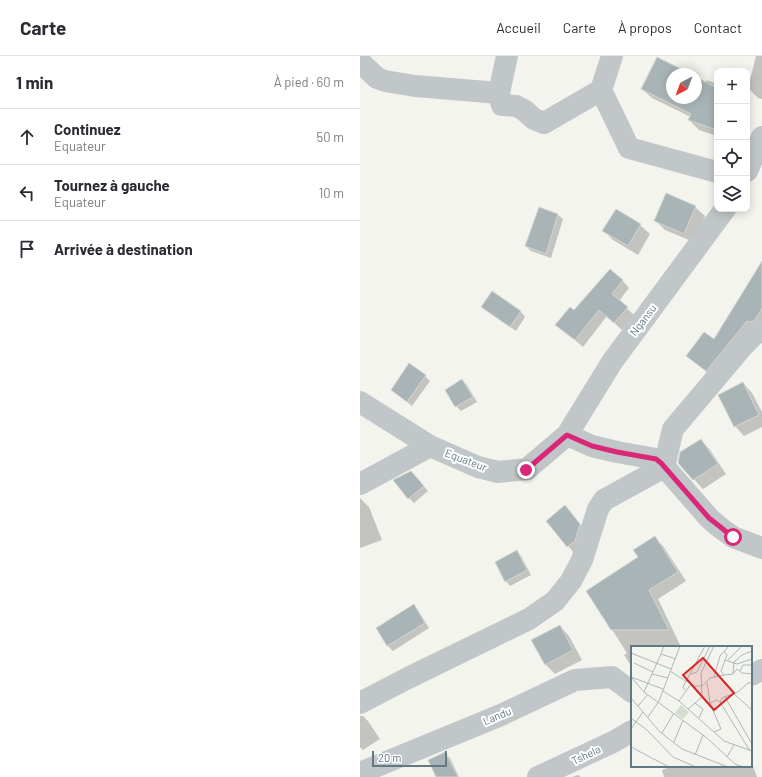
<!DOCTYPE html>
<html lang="fr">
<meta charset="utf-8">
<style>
:root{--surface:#fff;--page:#f2f2f3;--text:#2b2b33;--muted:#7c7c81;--line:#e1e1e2}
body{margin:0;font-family:Barlow,sans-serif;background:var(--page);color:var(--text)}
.controls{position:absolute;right:12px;top:12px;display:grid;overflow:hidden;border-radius:8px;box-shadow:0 2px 10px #0003}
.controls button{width:36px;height:36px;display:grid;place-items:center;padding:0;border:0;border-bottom:1px solid var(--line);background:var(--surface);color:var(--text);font:20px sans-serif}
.compass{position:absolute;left:306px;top:12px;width:36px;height:36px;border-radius:50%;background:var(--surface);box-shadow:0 2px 10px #0003;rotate:221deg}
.scale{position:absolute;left:12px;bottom:10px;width:75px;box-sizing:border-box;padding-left:4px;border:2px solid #607983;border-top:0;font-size:11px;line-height:14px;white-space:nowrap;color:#607983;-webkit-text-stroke:3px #fff;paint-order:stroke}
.stop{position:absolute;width:12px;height:12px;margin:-9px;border:3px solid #db2777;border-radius:50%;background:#fff}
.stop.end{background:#db2777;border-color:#fff;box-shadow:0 1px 4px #0008}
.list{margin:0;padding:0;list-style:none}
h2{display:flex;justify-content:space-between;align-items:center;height:52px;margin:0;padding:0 16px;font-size:17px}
h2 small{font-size:13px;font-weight:400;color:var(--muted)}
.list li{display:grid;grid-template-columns:26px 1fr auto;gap:12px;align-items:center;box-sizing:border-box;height:56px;padding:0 16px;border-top:1px solid var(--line)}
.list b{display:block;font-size:15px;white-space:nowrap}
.list p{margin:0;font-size:13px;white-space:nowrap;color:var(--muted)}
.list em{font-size:13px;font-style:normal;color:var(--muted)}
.icon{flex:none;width:22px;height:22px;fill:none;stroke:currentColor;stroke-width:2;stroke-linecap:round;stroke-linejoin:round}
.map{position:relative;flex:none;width:402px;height:721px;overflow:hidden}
header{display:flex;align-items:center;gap:24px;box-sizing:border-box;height:56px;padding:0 20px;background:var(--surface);border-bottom:1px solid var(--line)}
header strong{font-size:19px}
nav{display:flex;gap:22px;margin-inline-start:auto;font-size:14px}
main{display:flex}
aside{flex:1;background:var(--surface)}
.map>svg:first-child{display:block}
.shadow{fill:#0003}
.building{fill:#a9b4b7;stroke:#d5d5d2}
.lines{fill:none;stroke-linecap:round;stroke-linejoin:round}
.minor{stroke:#c1c6c8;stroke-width:22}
.route{stroke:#db2777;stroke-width:5}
.labels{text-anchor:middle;stroke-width:4;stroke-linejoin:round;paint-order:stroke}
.street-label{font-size:11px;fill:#607983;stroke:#fff}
.inset-road{fill:none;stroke:#acb8ba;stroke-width:1}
.view{fill:#d62828;fill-opacity:0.15;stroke:#d62828;stroke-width:2}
.inset-edge{fill:none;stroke:#607983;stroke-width:2}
</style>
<header>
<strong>Carte</strong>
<nav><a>Accueil</a><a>Carte</a><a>À propos</a><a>Contact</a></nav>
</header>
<main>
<aside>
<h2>1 min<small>À pied · 60 m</small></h2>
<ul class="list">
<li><svg class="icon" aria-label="ahead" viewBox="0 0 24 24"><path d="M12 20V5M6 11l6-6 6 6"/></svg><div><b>Continuez</b><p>Equateur</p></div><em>50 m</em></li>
<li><svg class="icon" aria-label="left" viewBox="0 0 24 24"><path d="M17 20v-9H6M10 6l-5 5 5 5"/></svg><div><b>Tournez à gauche</b><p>Equateur</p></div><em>10 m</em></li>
<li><svg class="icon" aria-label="arrive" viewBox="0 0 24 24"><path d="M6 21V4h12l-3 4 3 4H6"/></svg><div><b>Arrivée à destination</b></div></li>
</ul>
</aside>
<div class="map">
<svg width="402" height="721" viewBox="0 0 402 721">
<rect width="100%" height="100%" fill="#f4f4ef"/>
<path class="shadow" d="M396 0H402V43L398 42 388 32Z
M297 2 328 18H312V42H336V22L345 27 347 24 357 28V80L339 74 329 64 331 61 292 42 282 33Z
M335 151 345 160 334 186 305 174 295 164Z
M198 159 203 163 191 202 171 195 166 190Z
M280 169 290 178 278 199 253 184 243 174Z
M402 207V271L353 322 328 300 354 284Z
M262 224 269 232 259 245 274 259 262 274 247 260 223 291 196 268Z
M132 236 161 256 165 261 156 275 127 255 122 251Z
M65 320 70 325 52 350 32 334Z
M102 324 107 329 117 346 101 355 96 350 86 334Z
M383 327 392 337 402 356V371L384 380 375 370Z
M341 384 350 394 366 418 343 433 319 407Z
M56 421 68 435 54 447 49 442Z
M0 442 9 451 22 484 0 492Z
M205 451 229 478 217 500 208 490Z
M295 482 303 490 326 525 298 543 321 591H272V611L264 599 267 597 227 535 279 501Z
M156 496 161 500 171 519 150 530 146 525Z
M53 550 58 554 69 572 33 595 28 590 17 573Z
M200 570 209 580 222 604 195 618 185 608Z
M0 660H3L8 665 20 683 3 694 0 691Z
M85 697 90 702 99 721H77Z
M391 704 397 721H304L302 714 313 710H391Z
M218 719 221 721H212Z"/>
<path class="building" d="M297 1 331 18H312V42H336V21L357 32V74L328 64 331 58 281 33Z
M306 137 336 150 324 178 294 165Z
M179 151 198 158 186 198 165 190Z
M256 153 281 168 268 190 242 175Z
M402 205V252L395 264 390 266 387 265 346 315 326 300 344 276 354 283Z
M250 213 263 224 252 238 268 251 254 267 239 254 215 284 195 269 210 251 214 254Z
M132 235 161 255 150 271 121 251Z
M49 307 66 319 47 346 31 334Z
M102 323 113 341 95 351 85 334Z
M383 326 399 359 374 371 358 339Z
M341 383 358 408 333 424 318 407 320 396Z
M51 415 64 430 48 443 33 424Z
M205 449 220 468 215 485 207 491 186 465Z
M295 480 318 516 289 534 309 574H251L226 535 278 501 273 494Z
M157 494 167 514 145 526 135 506Z
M54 548 65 567 27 590 16 572Z
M200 569 213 594 185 609 171 584Z
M85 696 98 721H76L68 704Z"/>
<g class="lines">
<path class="minor" d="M0 6 17 22 25 25 55 30 139 37 142 49 156 50 164 54 174 63 184 67 241 34 269 92 357 116
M241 34 252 0
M139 37 147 0
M387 115 402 81
M0 346 70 390 118 411 138 416 167 413 207 379 232 390 257 396 296 403 301 407 349 462 358 470 373 481 402 492
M207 379 252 306 365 153
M0 428 70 390
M391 619 402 614
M0 647 48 622 169 563 195 545 211 525 222 504 238 453 244 444 304 411 313 373 383 290 395 278 402 274
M0 717 141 659 215 624 252 621 272 636
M178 721 253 686 272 675"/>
</g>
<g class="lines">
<path class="route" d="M166 414 207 379 232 390 257 396 296 403 301 407 349 462 373 481"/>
</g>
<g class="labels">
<g class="street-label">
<text transform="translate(283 264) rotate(-53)" y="4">Ngansu</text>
<text transform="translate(106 404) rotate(21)" y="4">Equateur</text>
<text transform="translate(137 660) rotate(-23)" y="4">Landu</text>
<text transform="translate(226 699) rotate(-26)" y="4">Tshela</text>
</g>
</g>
<g transform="translate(271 590)">
<rect width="121" height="121" fill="#f4f4ef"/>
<path d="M50 59 58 66 52 73 44 67Z" fill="#d6dcd0"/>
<path class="inset-road" d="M33 0 30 8 45 13M93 5 96 9 90 25 93 29 102 28 106 23 111 27 121 28M0 7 40 23M94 14 106 18 121 13M97 14 111 0M3 17 22 26M39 25 56 36M109 25 112 19H121M21 28 30 8M60 28 66 26 79 0M102 28 103 16 111 9 121 5M0 31 13 46 76 92 104 118 112 121M0 31 32 43M83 31 89 10 98 0M56 35 61 40H71L79 32 93 29M76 37 79 57 90 83 83 86M54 44 52 41 74 0M32 45 48 55 93 95 121 105M13 46 21 28 37 32M102 47 121 64M94 51 121 98M0 52 29 86 51 103 97 121M48 55 60 38M89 56 119 105M64 57 72 63 68 72M79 57 86 54 89 56 91 52 107 46 117 37H121M7 60 17 48M57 63 71 51 70 27 83 0M17 71 28 55 49 0M0 72 16 84 42 111 65 121M0 83 12 66M31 87 43 67M43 96 52 74M0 101 38 121M64 109 72 89M96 111 103 99"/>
<path class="view" d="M72 12 103 47 83 64 52 29Z"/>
<rect width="121" height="121" class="inset-edge"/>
</g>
</svg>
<div class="controls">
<button>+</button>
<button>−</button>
<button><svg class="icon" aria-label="locate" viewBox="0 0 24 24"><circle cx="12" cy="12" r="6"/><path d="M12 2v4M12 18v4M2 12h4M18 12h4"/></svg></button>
<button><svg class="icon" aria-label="layers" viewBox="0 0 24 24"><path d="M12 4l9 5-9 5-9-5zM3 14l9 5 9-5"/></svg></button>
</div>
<svg class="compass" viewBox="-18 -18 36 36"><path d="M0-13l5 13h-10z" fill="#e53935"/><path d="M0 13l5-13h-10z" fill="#7c7c81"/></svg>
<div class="scale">20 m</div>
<div class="stop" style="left:373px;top:481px"></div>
<div class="stop end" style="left:166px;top:414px"></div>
</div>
</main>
